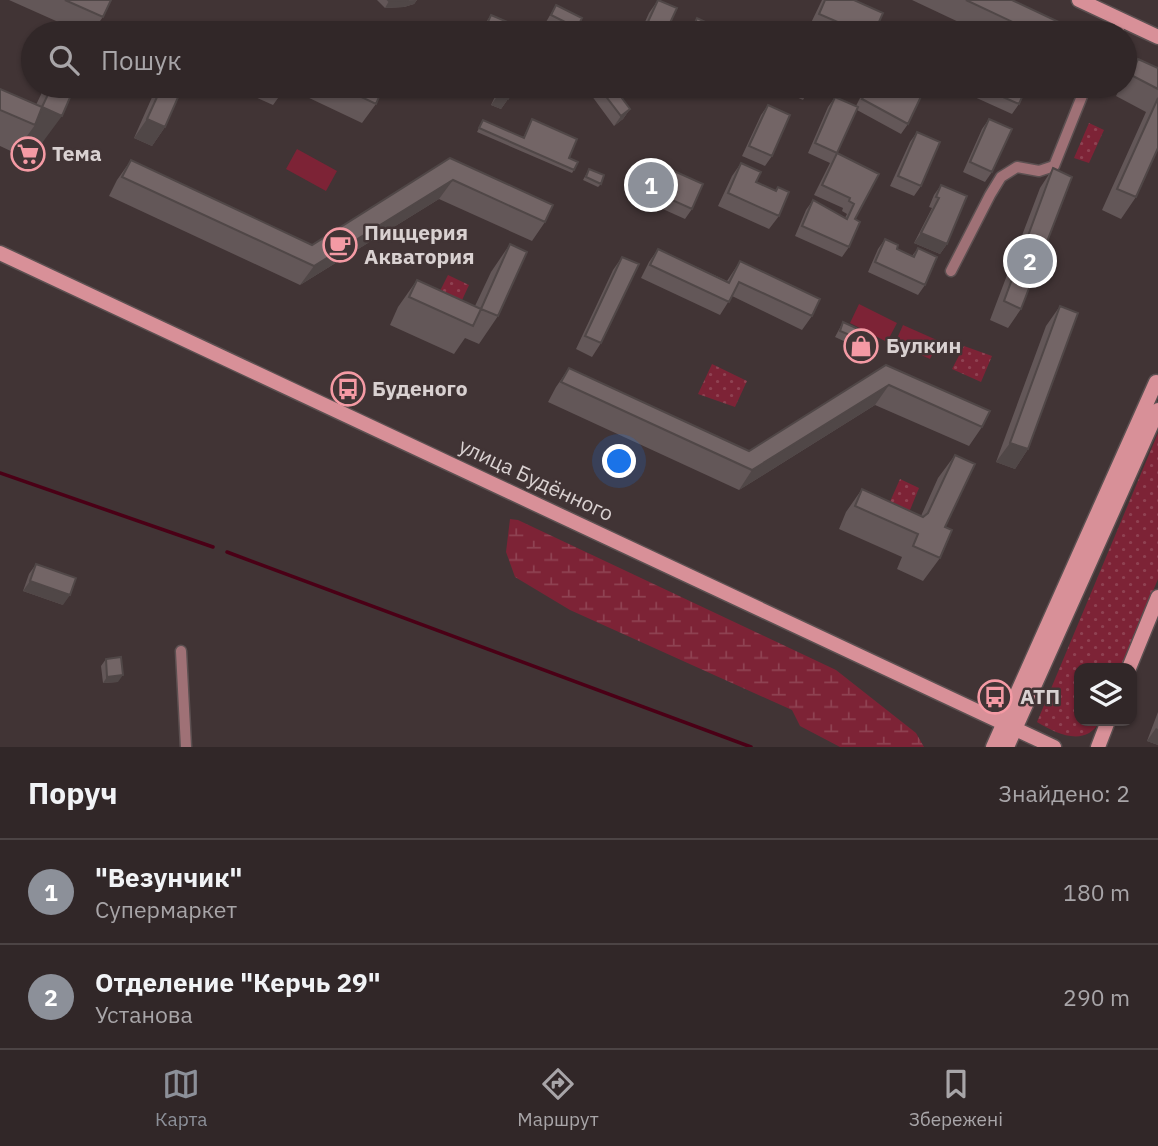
<!DOCTYPE html>
<html lang="uk">
<meta charset="utf-8">
<style>
:root{--surface:#312728;--page:#392f30;--text:#f1f3f6;--muted:#a8a5a8;--line:#4c4445;--accent:#8c9099}
body{margin:0;font-family:"IBM Plex Sans",sans-serif;background:var(--page);color:var(--text)}
.controls{position:absolute;right:21px;bottom:21px;display:grid;overflow:hidden;border-radius:14px;box-shadow:0 2px 5px #0004}
.controls button{width:63px;height:63px;display:grid;place-items:center;padding:0;border:0;border-bottom:2px solid var(--line);background:var(--surface);color:var(--text);font:35px sans-serif}
.you{position:absolute;left:620px;top:462px;width:24px;height:24px;margin:-18px;border:5px solid #fff;border-radius:50%;background:#1a73e8;box-shadow:0 0 0 10px #1a73e833}
.badge{display:grid;place-items:center;width:46px;height:46px;border-radius:50%;background:var(--accent);color:#fff;font-size:23px;font-weight:700}
.pin{position:absolute;translate:-50% -50%;border:4px solid #fff;box-shadow:0 2px 7px #0006}
.list{margin:0;padding:0;list-style:none}
h2{display:flex;justify-content:space-between;align-items:center;height:91px;margin:0;padding:0 28px;font-size:30px}
h2 small{font-size:23px;font-weight:400;color:var(--muted)}
.list li{display:grid;grid-template-columns:46px 1fr auto;gap:21px;align-items:center;box-sizing:border-box;height:105px;padding:0 28px;border-top:2px solid var(--line)}
.list b{display:block;font-size:26px;white-space:nowrap}
.list p{margin:0;font-size:23px;white-space:nowrap;color:var(--muted)}
.list em{font-size:23px;font-style:normal;color:var(--muted)}
.icon{flex:none;width:38px;height:38px;fill:none;stroke:currentColor;stroke-width:2;stroke-linecap:round;stroke-linejoin:round}
.map{position:relative;flex:none;width:1158px;height:747px;overflow:hidden}
.search{position:absolute;background:var(--surface);box-shadow:0 2px 5px #0004;left:21px;right:21px;top:21px;height:77px;display:flex;align-items:center;gap:18px;box-sizing:border-box;padding:0 24px;border-radius:38px;color:var(--muted);font-size:26px}
.sheet{height:301px;background:var(--surface)}
nav{display:flex;justify-content:space-around;align-items:center;box-sizing:border-box;height:98px;border-top:2px solid var(--line);background:var(--surface);font-size:19px;color:var(--muted)}
nav a{display:grid;justify-items:center;gap:4px}
nav .on{color:var(--accent)}
.map>svg:first-child{display:block}
.grass{fill:url(#grass-dots)}
.wetland{fill:url(#wetland-marsh)}
.pitch{fill:#7d2336}
.lines{fill:none;stroke-linecap:round;stroke-linejoin:round}
.stream{stroke:#4a0016;stroke-width:3.5}
.street-casing{stroke:#5c5051;stroke-width:13}
.secondary-casing{stroke:#5c5051;stroke-width:17}
.street{stroke:#9f7176;stroke-width:10}
.secondary{stroke:#d89098;stroke-width:14}
.wall{fill:#635758}
.shaded-wall{fill:#504747}
.building{fill:#736566;stroke:#504747;stroke-width:2}
.labels{text-anchor:middle;stroke-width:5;stroke-linejoin:round;paint-order:stroke}
.poi-label{font-size:21px;font-weight:bold;fill:#d9d1d1;stroke:#413435;text-anchor:start}
.street-label{font-size:21px;fill:#d9d1d1;stroke:#413435}
</style>
<div class="map">
<svg width="1158" height="747" viewBox="0 0 1158 747">
<defs>
<pattern id="grass-dots" width="8" height="8" patternUnits="userSpaceOnUse" patternTransform="scale(1.75)"><rect width="8" height="8" fill="#7d2336"/><path d="M2 2h.1M6 6h.1" fill="none" stroke="#8f4252" stroke-width="1.8" stroke-linecap="round"/></pattern>
<pattern id="wetland-marsh" width="20" height="14" patternUnits="userSpaceOnUse" patternTransform="scale(1.75)"><rect width="20" height="14" fill="#7d2336"/><path d="M1 5h8M5 5V1M11 12h8M15 12V8" fill="none" stroke="#8f4252"/></pattern>
</defs>
<rect width="100%" height="100%" fill="#413435"/>
<path class="grass" d="M1089 123 1104 130 1089 163 1074 158Z
M448 275 469 285 457 311 436 299Z
M964 346 992 356 981 382 952 369Z
M712 364 747 381 735 407 698 394Z
M1158 433V579L1121 668H1079V721H1100C1086 747 1058 735 1037 722Z
M900 479 919 488 908 515 889 504Z"/>
<path class="wetland" d="M510 519 518 520 836 670 916 733 924 747H840L800 726 792 710 570 610 515 577 506 552Z"/>
<path class="pitch" d="M297 149 337 171 326 191 286 169Z
M859 304 897 323 887 342 850 323Z
M903 325 939 341 930 359 895 343Z"/>
<g class="lines">
<path class="stream" d="M0 473 213 547
M227 552 751 747"/>
<defs>
<path id="street" d="M1116 33 1123 21
M951 271 990 195 1001 177 1017 167 1039 171 1054 166 1086 86
M181 651 186 747"/>
<path id="secondary" d="M1079 0 1158 37
M0 253 1054 747
M1129 668 1158 597
M993 747 1156 382
M1007 747 1158 410
M1098 747 1108 721"/>
</defs>
<use href="#street" class="street-casing"/>
<use href="#secondary" class="secondary-casing"/>
<use href="#street" class="street"/>
<use href="#secondary" class="secondary"/>
</g>
<path class="wall" d="M9 0H111L103 17 91 33H83Z
M377 0H417L414 4 404 7 385 8Z
M658 0 670 23 688 31 697 18 711 33H640L649 13Z
M822 0H854L874 33H824L809 27Z
M912 0H1012L1082 33H982Z
M556 5 577 28 573 33H569L546 22Z
M491 15 506 33H480L484 25Z
M1138 59 1158 68V148L1136 197 1121 219 1102 210 1146 112 1116 96 1121 86H1125V78Z
M45 86H75L42 143 27 136 15 153 0 146V89L36 105Z
M157 86H183L165 127 152 146 134 138Z
M230 86H374L376 104 362 123 286 87 273 105Z
M500 86H514L508 99 501 109 491 105Z
M587 86H613L630 109 623 119 614 126 586 88Z
M780 86H811L803 100 778 89Z
M866 86H926L908 124 901 134 857 110 837 153 879 174 855 219 849 247 842 257 795 236 806 210 813 200 845 218 847 214 842 211 843 208 814 195 830 163 808 153 828 107 835 97 856 106Z
M961 86H1027L1019 104 1012 114 959 90Z
M768 105 772 156 765 166 742 156 761 115Z
M532 119 569 158 574 170 572 173 477 132 483 120 523 138Z
M989 119 992 172 985 182 963 172 982 129Z
M917 132 921 186 914 196 890 186 910 142Z
M450 158 545 222 532 241 439 199 300 285 109 196 117 180 131 160 312 245Z
M654 162 692 209 685 219 636 197 647 172Z
M741 163 756 182 775 191 778 187 779 216 769 229 718 206 732 176Z
M1053 168 1021 309 1008 328 990 320 1040 188Z
M589 169 601 184 598 187 583 180Z
M941 185 947 244 940 254 914 243 932 208 929 207 934 195Z
M885 239 897 249 912 256 918 248 925 285 918 295 868 272 878 249Z
M510 244 498 316 479 344 465 338 454 354 390 325 398 307 417 280 475 306 491 272Z
M658 249 727 281 740 261 812 316 802 330 732 296 720 315 641 278 649 262Z
M622 257 601 343 592 357 576 349 613 270Z
M1060 306 1028 449 1015 469 996 462 1046 326Z
M843 322 852 336 848 343 835 337Z
M886 365 982 427 969 446 875 405 739 490 548 402 556 387 569 368 749 451Z
M955 455 945 527 940 558 923 581 897 569 902 557 839 529 846 512 862 489 921 516 938 478Z
M36 564 63 605 23 591 29 574Z
M106 659 118 682 103 683 101 666Z
M1158 712V745L1147 741Z"/>
<path class="shaded-wall" d="M417 0 414 4 404 7 385 8 389 1Z
M542 86H549L551 87 549 90 541 87Z
M498 95 508 99 501 109 491 105Z
M42 107 62 116 42 143 27 136 35 125Z
M630 109 623 119 614 126 621 116Z
M147 119 165 127 152 146 134 138Z
M453 180 439 199 300 285 314 266Z
M921 233 947 244 940 254 914 243Z
M889 385 875 405 739 490 752 470Z
M1010 443 1028 449 1015 469 996 462Z
M30 581 70 595 63 605 23 591Z
M123 675 118 682 103 683 107 677Z
M1156 728 1158 729V745L1147 741Z"/>
<path class="building" d="M65 0H111L103 17Z
M388 0H409L389 1Z
M658 0 677 8 670 23 691 32 697 18 714 26 711 33H662L663 31 647 24Z
M825 0H854L883 13 874 33H863L819 14Z
M966 0H1012L1082 33H1036Z
M556 5 582 18 577 28 551 15Z
M491 15 510 23 506 33H483Z
M902 24 923 33H897Z
M1138 59 1158 68V89L1131 75Z
M52 86H75L62 116 42 107Z
M162 86H183L165 127 147 119Z
M338 86H374L382 90 376 104Z
M502 86H514L508 99 498 95Z
M598 86H613L630 109 621 116Z
M798 86H811L809 91Z
M868 86H926L908 124 862 99Z
M978 86H1027L1019 104Z
M0 89 42 107 35 125 0 110Z
M835 97 858 107 837 153 815 143Z
M1158 98V148L1136 197 1117 189Z
M768 105 790 115 772 156 749 146Z
M532 119 577 139 569 158 578 162 574 170 479 128 483 120 524 138Z
M989 119 1012 129 992 172 970 162Z
M917 132 940 142 921 186 898 176Z
M837 153 879 174 855 219 860 222 849 247 802 226 813 200 847 219 854 204 849 201 850 198 822 185Z
M450 158 553 205 545 222 453 180 314 266 122 177 131 160 312 245Z
M654 162 703 184 692 209 643 187Z
M741 163 761 172 756 182 776 191 778 187 789 192 779 216 728 193Z
M1053 168 1072 177 1021 309 1004 301Z
M589 169 604 175 601 184 586 177Z
M941 185 967 196 947 244 921 233 939 198 936 197Z
M885 239 898 245 897 249 914 257 918 248 937 257 925 285 875 262Z
M510 244 527 252 498 316 481 309Z
M658 249 729 283 740 261 820 299 812 316 739 282 729 302 650 265Z
M622 257 639 264 601 343 585 336Z
M417 280 481 309 473 326 409 297Z
M1060 306 1078 313 1028 449 1010 443Z
M843 322 856 328 852 336 840 331Z
M886 365 990 411 982 427 889 385 752 470 561 382 569 368 749 451Z
M955 455 975 464 945 527 952 530 940 558 913 546 918 534 855 506 862 489 923 517 928 513Z
M36 564 76 578 70 595 30 581Z
M121 657 123 675 107 677 106 659Z"/>
<defs>
<symbol id="supermarket-ring" viewBox="-11 -11 22 22"><circle r="9.5" fill="#413435" stroke="#f49aa4" stroke-width="1.5"/><path d="M-6-5.5h2.5l.6 2H6L4.5 2H-2.5L-4.4-4H-6ZM-1.5 3.2a1.3 1.3 0 1 0 .1 0ZM3 3.2a1.3 1.3 0 1 0 .1 0Z" fill="#f49aa4"/></symbol>
<symbol id="cafe-ring" viewBox="-11 -11 22 22"><circle r="9.5" fill="#413435" stroke="#f49aa4" stroke-width="1.5"/><path d="M-5.5-4.5H6V0H3Q3 3.5 0 3.5H-2.5Q-5.5 3.5-5.5 0ZM3-3.2v2h1.7v-2ZM-6 4.5H4V6H-6Z" fill="#f49aa4"/></symbol>
<symbol id="shop-ring" viewBox="-11 -11 22 22"><circle r="9.5" fill="#413435" stroke="#f49aa4" stroke-width="1.5"/><path d="M-5-2.5h2.3a2.7 3.5 0 0 1 5.4 0H5L5.5 6h-11ZM-1.5-2.5h3a1.5 2.3 0 0 0-3 0Z" fill="#f49aa4"/></symbol>
<symbol id="bus-ring" viewBox="-11 -11 22 22"><circle r="9.5" fill="#413435" stroke="#f49aa4" stroke-width="1.5"/><path d="M-5-6H5V4H4V6H2V4H-2V6H-4V4H-5ZM-3.5-4V0h7V-4ZM-3.5 1.2v1.5H-2V1.2ZM2 1.2v1.5H3.5V1.2Z" fill="#f49aa4"/></symbol>
</defs>
<g fill-rule="evenodd">
<use href="#supermarket-ring" x="9" y="135" width="38" height="38"/>
<use href="#cafe-ring" x="321" y="226" width="38" height="38"/>
<use href="#shop-ring" x="842" y="327" width="38" height="38"/>
<use href="#bus-ring" x="329" y="370" width="38" height="38"/>
<use href="#bus-ring" x="976" y="678" width="38" height="38"/>
</g>
<g class="labels">
<g class="poi-label">
<text x="52" y="161">Тема</text>
<text x="364" y="240">Пиццерия<tspan x="364" dy="24">Акватория</tspan></text>
<text x="886" y="353">Булкин</text>
<text x="372" y="396">Буденого</text>
<text x="1020" y="704">АТП</text>
</g>
<g class="street-label">
<text transform="translate(536 480) rotate(25)" y="7">улица Будённого</text>
</g>
</g>
</svg>
<div class="controls">
<button><svg class="icon" aria-label="layers" viewBox="0 0 24 24"><path d="M12 4l9 5-9 5-9-5zM3 14l9 5 9-5"/></svg></button>
</div>
<div class="you"></div>
<div class="pin badge" style="left:651px;top:185px">1</div>
<div class="pin badge" style="left:1030px;top:261px">2</div>
<div class="search"><svg class="icon" aria-label="search" viewBox="0 0 24 24"><circle cx="10" cy="10" r="6"/><path d="M15 15l6 6"/></svg>Пошук</div>
</div>
<section class="sheet">
<h2>Поруч<small>Знайдено: 2</small></h2>
<ul class="list">
<li><span class="badge">1</span><div><b>&quot;Везунчик&quot;</b><p>Супермаркет</p></div><em>180 m</em></li>
<li><span class="badge">2</span><div><b>Отделение &quot;Керчь 29&quot;</b><p>Установа</p></div><em>290 m</em></li>
</ul>
</section>
<nav>
<a class="on"><svg class="icon" aria-label="map" viewBox="0 0 24 24"><path d="M3 6l6-2 6 2 6-2v14l-6 2-6-2-6 2zM9 4v14M15 6v14"/></svg>Карта</a>
<a><svg class="icon" aria-label="directions" viewBox="0 0 24 24"><path d="M12 3l9 9-9 9-9-9zM9 14v-3h6M13 9l2 2-2 2"/></svg>Маршрут</a>
<a><svg class="icon" aria-label="saved" viewBox="0 0 24 24"><path d="M7 4h10v16l-5-4-5 4z"/></svg>Збережені</a>
</nav>
